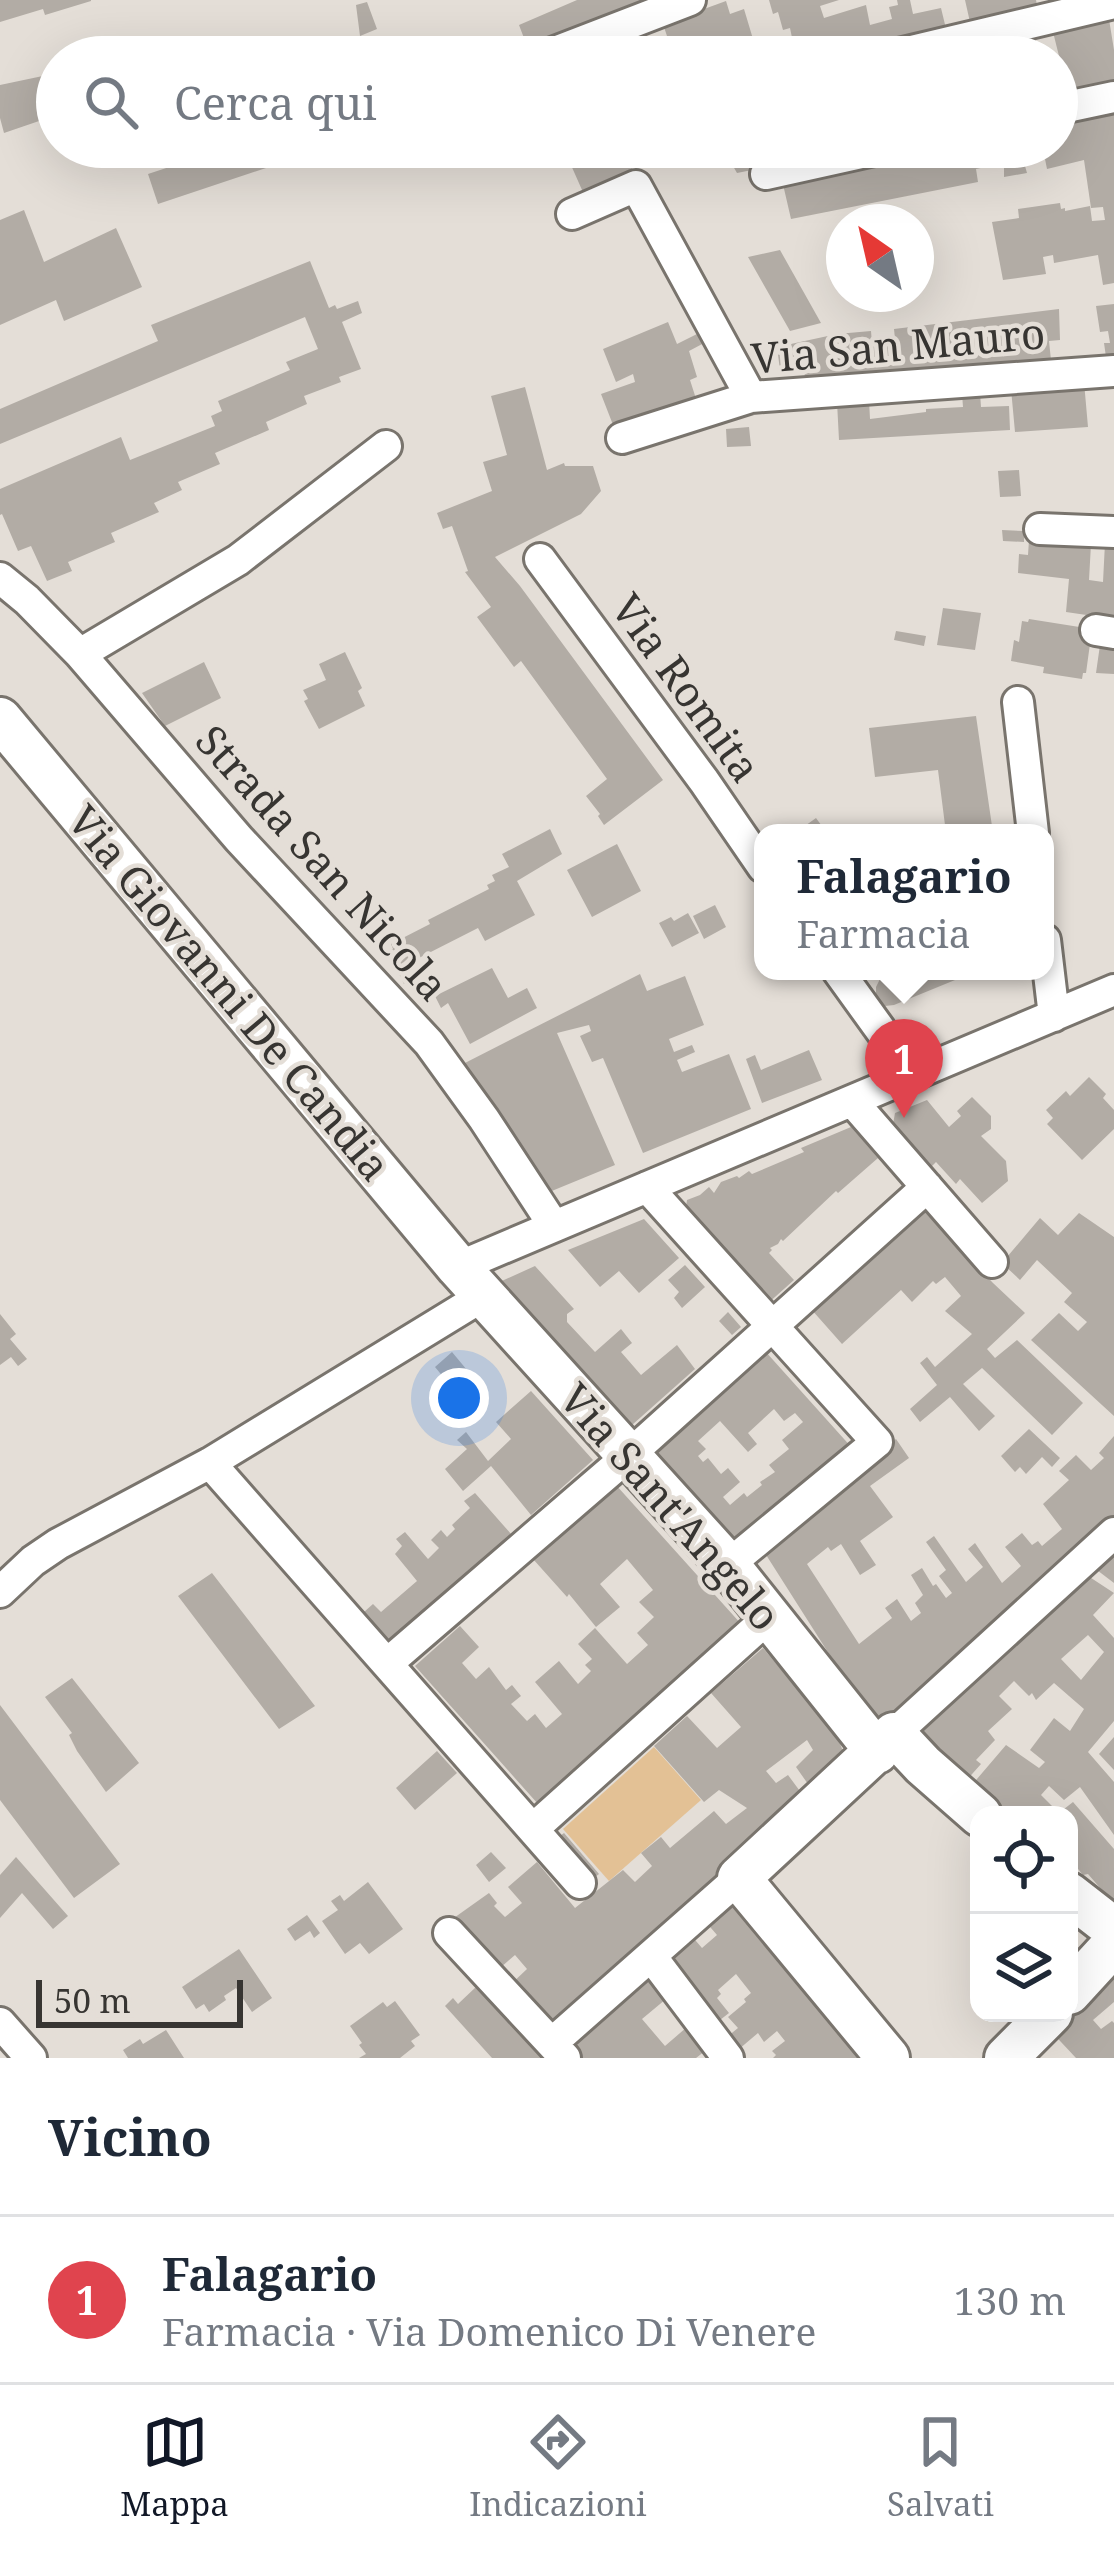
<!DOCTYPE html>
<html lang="it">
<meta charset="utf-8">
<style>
:root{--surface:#fff;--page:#f2f2f3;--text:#1f2937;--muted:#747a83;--line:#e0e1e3;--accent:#111827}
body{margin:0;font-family:"Noto Serif",serif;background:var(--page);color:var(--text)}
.controls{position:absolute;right:36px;bottom:36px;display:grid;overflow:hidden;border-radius:24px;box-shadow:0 12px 48px #0002}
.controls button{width:108px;height:108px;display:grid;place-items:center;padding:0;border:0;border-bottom:3px solid var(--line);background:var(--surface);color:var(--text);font:60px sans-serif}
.compass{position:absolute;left:826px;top:204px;width:108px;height:108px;border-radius:50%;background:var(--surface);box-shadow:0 12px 48px #0002;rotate:326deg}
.scale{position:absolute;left:36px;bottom:30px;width:207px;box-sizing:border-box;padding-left:12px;border:6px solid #373532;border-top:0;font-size:33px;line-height:42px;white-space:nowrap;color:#373532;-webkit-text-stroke:9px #e4ded7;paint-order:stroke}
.you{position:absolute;left:459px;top:1398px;width:42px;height:42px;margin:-30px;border:9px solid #fff;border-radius:50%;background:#1a73e8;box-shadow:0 0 0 18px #1a73e833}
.badge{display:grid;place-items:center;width:78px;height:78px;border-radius:50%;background:var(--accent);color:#fff;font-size:39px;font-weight:700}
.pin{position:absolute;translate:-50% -99px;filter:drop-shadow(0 3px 6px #0008)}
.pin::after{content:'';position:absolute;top:63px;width:42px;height:36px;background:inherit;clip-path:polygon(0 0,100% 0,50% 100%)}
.popup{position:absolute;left:754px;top:824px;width:300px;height:156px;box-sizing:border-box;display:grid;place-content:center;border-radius:24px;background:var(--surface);filter:drop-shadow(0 3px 9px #0005);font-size:39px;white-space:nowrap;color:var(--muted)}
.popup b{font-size:45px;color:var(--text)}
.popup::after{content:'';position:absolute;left:50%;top:100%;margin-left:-24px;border:24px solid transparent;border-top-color:var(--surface)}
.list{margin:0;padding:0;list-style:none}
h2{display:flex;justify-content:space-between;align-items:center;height:156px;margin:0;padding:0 48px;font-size:51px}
h2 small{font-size:39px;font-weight:400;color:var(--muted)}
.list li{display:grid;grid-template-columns:78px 1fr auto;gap:36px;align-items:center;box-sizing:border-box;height:168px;padding:0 48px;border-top:3px solid var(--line)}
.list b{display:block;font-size:45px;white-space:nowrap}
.list p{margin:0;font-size:39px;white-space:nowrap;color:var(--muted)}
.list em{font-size:39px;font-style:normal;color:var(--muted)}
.icon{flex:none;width:66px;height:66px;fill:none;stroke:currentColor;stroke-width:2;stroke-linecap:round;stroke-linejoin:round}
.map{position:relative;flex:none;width:1114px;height:2058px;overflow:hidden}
.search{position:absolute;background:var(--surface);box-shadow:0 12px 48px #0002;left:36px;right:36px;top:36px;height:132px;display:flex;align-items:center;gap:30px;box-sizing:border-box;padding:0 42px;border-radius:66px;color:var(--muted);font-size:45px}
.sheet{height:324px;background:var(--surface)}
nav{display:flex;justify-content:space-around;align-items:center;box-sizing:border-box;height:168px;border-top:3px solid var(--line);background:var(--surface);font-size:33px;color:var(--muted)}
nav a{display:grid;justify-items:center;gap:6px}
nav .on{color:var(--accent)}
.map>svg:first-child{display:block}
.green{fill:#e3c195}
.building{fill:#b2aca5;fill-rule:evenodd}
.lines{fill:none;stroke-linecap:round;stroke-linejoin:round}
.street-casing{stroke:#79746d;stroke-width:36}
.secondary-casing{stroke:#79746d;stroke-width:48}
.street{stroke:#fff;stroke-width:30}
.secondary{stroke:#fff;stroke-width:42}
.labels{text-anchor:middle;stroke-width:9;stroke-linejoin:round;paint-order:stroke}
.street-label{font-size:42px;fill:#373532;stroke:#e4ded7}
</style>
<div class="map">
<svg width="1114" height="2058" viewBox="0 0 1114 2058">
<rect width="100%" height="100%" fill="#e4ded7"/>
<path class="green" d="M654 1747 701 1800 609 1881 563 1829Z"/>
<path class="building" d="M0 0H91V1L45 15 43 9 0 22Z
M577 0H656V1L527 46 519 25Z
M769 0H839L820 6 824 18 866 5 870 25 892 19 889 7 898 5 897 0H910L913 14 941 8 948 37 865 57H846L844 44 827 48 829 57H796L790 28 783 30 778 12 773 14Z
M965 0H1036L1039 16 972 31Z
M726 1 730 14 744 9 753 39 745 42 746 48 771 42 775 57H674L663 24Z
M367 2 377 29 360 36 356 5Z
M1108 13 1114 50V87L1063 99 1059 81 1057 82 1059 56 1052 28Z
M644 31 653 57H593L591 50Z
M1034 32 1040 57H937Z
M57 73V123L44 127 42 120 4 133 0 118V85Z
M1114 106V283L1103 285 1098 255 1054 263 1053 255 1043 257 1046 274 1003 280 992 222 1019 218 1018 209 1060 203 1061 209 1065 208V211L1090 206 1092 221 1105 220 1103 207 1091 208 1084 160 1047 169 1045 159 1029 163 1028 158 1023 159 1027 173 1004 177V163L976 169 978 182 791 219 782 180 932 147H1057V119Z
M230 147H263L269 167 158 204 148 174Z
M563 147H608L613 157 624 152 636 176 586 199Z
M722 147H752L757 169 737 173Z
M24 210 44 262 116 228 142 287 64 321 56 300 0 325V220Z
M780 250 821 323 790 331 748 257Z
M310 261 329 308 335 305 337 309 358 301 362 313 342 322 361 369 339 377 341 382 304 396 307 404 266 422 269 430 215 453 220 464 178 482 182 490 154 503 159 512 111 533 115 542 68 562 72 571 47 581 31 546 18 551 2 514 0 515V489L121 437 130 460 215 426 211 416 222 411 218 401 290 370 286 362 318 349 305 317 0 444V409L158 341 151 325Z
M1114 304V363L1107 364 1104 343H1110L1108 331 1100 332 1096 306Z
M1059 309 1060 340 1049 341 1052 370 806 390 804 367 780 370 777 347 837 334 871 331 872 343 895 339 894 329Z
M668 322 677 344 701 332 706 342 689 351 697 377 690 380 698 405 609 439 607 433 615 430 601 394 635 382 633 374 616 382 603 349Z
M1084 382 1088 427 1015 432 1011 389Z
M525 387 547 470 564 463 565 466H593L601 491 581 514 495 557 520 586 663 780 604 825 598 816 600 814 586 796 607 779 521 661 514 667 477 617 491 607 465 572 468 571 452 526 443 529 437 513 492 491 483 462 507 455 491 396Z
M980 393 981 407 1009 406 1010 430 839 440 837 402 869 400 870 419 926 412V409L963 407 962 394Z
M749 427 751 446 727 447 726 429Z
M1019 470 1021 496 1000 497 998 471Z
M1002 530 1024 531V542L1003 541Z
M1029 540 1091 544 1089 580 1103 582 1105 543 1114 544V619L1066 612 1069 579 1018 573 1019 554 1028 555Z
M943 608 981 613 975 650 937 645Z
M1029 619 1092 629 1086 673H1083L1082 679 1043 673 1044 667 1011 661 1014 640 1019 642 1022 621 1028 622Z
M896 631 926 636 924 646 894 640Z
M1101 638 1114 640V674L1096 673Z
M345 652 362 688 358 691 365 706 319 729 304 701 308 699 303 690 326 680 319 664Z
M204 662 221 698 165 726 142 693Z
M976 716 993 833H946L938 770 875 777 869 728Z
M816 818 827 833H795Z
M550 829 562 854 517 881 535 915 485 941 478 928 415 960 423 975 404 984 388 951 393 949 391 944 430 924 428 920 489 889 487 885 495 881 492 875 509 867 502 854Z
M617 844 641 891 592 917 567 870Z
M715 905 726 927 704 939 693 916Z
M688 913 699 933 672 947 659 923 671 917 674 921Z
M492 968 508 998 527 988 537 1008 470 1044 448 1003 441 1008 435 996Z
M874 971H977L894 1005 885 1006 876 996V987L880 979Z
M640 974 647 991 685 976 704 1025 669 1039 674 1052 692 1045 695 1052 677 1060 682 1072 729 1054 751 1109 643 1153 603 1058 592 1062 580 1036 591 1031 589 1025 557 1033 615 1165 542 1195 461 1065Z
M809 1050 822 1080 762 1103 746 1059 755 1055 761 1070Z
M1089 1077 1106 1094 1103 1098 1114 1110V1129L1082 1160 1047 1124 1053 1118 1046 1110 1066 1091 1070 1096Z
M972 1097 991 1116V1129L981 1136 1006 1161 1008 1181 982 1203 960 1179 956 1184 936 1162 929 1169 892 1130 895 1113 927 1100 949 1127 961 1116 957 1111Z
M851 1127 878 1158 838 1193 836 1191 783 1241 781 1239 778 1244 770 1248 772 1250 769 1253 794 1280 766 1305 685 1214 687 1200 700 1195 709 1187 714 1193 721 1182 737 1176 739 1178 749 1171 752 1174 804 1152 801 1148Z
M922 1209 993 1283 1025 1313 987 1349 995 1358 1017 1340 1083 1403 1052 1435 982 1368 963 1384 995 1416 979 1431 950 1397 920 1422 910 1409 937 1385 920 1363 927 1357 935 1367 972 1334 945 1311 961 1296 945 1277 936 1284 933 1281 912 1302 901 1290 842 1344 811 1309Z
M1079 1213 1114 1237V1416L1031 1340 1059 1313 1078 1331 1087 1322 1064 1302 1072 1293 1037 1260 1020 1280 1002 1263 1040 1218 1058 1235Z
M644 1219 679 1258 639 1293 619 1271 600 1287 568 1250Z
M685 1265 705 1287 682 1308 674 1298 679 1292 668 1280Z
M535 1266 574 1309 567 1314V1322L595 1352 621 1329 632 1343 621 1352 641 1375 677 1345 695 1369 623 1433 493 1285Z
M728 1312 741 1327 732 1335 719 1321Z
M0 1314 16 1334 10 1339 27 1359 18 1366 11 1357 0 1365Z
M765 1351 853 1449 728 1547 647 1457ZM774 1409 784 1421 795 1413 803 1422 782 1440 789 1449 769 1465 775 1472 760 1482 762 1485 747 1497 744 1493 730 1505 723 1497 740 1482 728 1468 721 1474 708 1458 703 1462 698 1456 706 1449 698 1441 720 1421 748 1452 757 1444 748 1433Z
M452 1352 467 1370 449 1384 435 1367Z
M531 1391 593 1460 531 1515 491 1466 463 1491 445 1469 467 1449 457 1440 466 1432 488 1461 511 1439 496 1422Z
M1029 1429 1060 1458 1052 1467 1042 1457 1026 1474 1020 1467 1015 1472 1001 1456Z
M1114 1436V1520L878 1731 761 1547 896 1439 909 1458 870 1486 893 1517 860 1541 876 1565 860 1575 841 1544 831 1551 828 1547 807 1564 859 1644 892 1618 885 1608 897 1599 911 1621 921 1613 915 1603 923 1595 911 1575 922 1568 933 1586 936 1584 946 1598 952 1593 939 1576 946 1570 926 1542 934 1536 966 1582 983 1567 968 1549 975 1543 1002 1583 1021 1566 1005 1547 1022 1533 1032 1545 1038 1541 1042 1546 1062 1529 1043 1504 1069 1480 1059 1471 1076 1455 1091 1470 1104 1458 1099 1453Z
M616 1485 742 1625 538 1804 415 1666 460 1626 479 1647 462 1663 476 1679 489 1667 506 1690 512 1685 521 1696 511 1704 527 1721 535 1714 546 1728 562 1714 535 1682 559 1661 578 1684 591 1671 585 1665 592 1659 578 1644 595 1628 627 1664 648 1645 637 1633 654 1617 639 1602 653 1590 627 1559 600 1584 620 1607 596 1627 569 1594 567 1597 533 1559Z
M475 1493 511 1534 391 1642 364 1612 373 1604 381 1612 417 1581 395 1554 402 1546 396 1539 405 1532 428 1559 439 1548 431 1540 441 1530 447 1537 455 1529 452 1525 470 1508 464 1501Z
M1114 1548V1583L1093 1567Z
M212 1573 315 1706 279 1729 178 1596Z
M1085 1574 1114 1593 1093 1615 1114 1638V1721L1088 1752 1114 1782V1835L1080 1787 1064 1800 1049 1786 1041 1795 1059 1813 1073 1802 1114 1849V1904L1088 1874 1083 1875 1069 1858V1815H1008L971 1786 1006 1745 1039 1768 1045 1762 1030 1750 1054 1718 1070 1731 1084 1709 1054 1683 1036 1700 1032 1693 1029 1696 1014 1681 999 1696 1012 1709 988 1731 995 1740 976 1760 981 1764 965 1782 914 1736ZM1088 1635 1104 1652 1081 1680 1061 1659Z
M763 1648 837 1736 848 1764 815 1794 796 1767 813 1750 807 1740 766 1771 776 1783 788 1775 808 1802 546 2032 506 1989 527 1969 515 1955 492 1975 444 1925 489 1893 497 1903 494 1906 505 1917 522 1903 508 1887 537 1862 575 1908 623 1870 635 1882 652 1866 641 1853 661 1837 670 1848 714 1811 726 1824 747 1808 719 1790 704 1802 654 1746 687 1716 717 1748 741 1727 711 1693Z
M72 1678 139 1763 106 1792 77 1751 69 1735 72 1733 45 1697Z
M0 1705 120 1864 74 1898 0 1800Z
M1114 1737V1770L1099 1754Z
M437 1751 457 1773 415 1810 396 1788Z
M564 1833 599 1874 590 1881 555 1840Z
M491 1852 506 1868 489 1882 476 1865Z
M16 1857 68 1916 53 1929 22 1893 0 1918V1875Z
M368 1882 403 1929 369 1954 360 1943 345 1954 322 1921 338 1910 331 1901 340 1895 344 1901Z
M729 1901 863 2058H773L776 2055 772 2051 785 2041 777 2031 764 2042 758 2033 732 2055 722 2041 738 2028 728 2017 746 2002 744 1999 751 1993 736 1974 718 1990 721 1994 717 1998 729 2013 711 2027 661 1959 690 1934 702 1948 717 1935 705 1921Z
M307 1915 320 1933 314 1938 310 1931 295 1941 287 1929Z
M239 1949 272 1998 252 2012 236 1988 224 1996 226 2000 209 2012 204 2004 196 2009 182 1987Z
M1114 1957V2002L1093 2020 1101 2029 1112 2021 1114 2023V2058H1076L1047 2027Z
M646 1973 666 1999 642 2019 665 2046 687 2027 705 2051 696 2058H571L561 2048Z
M477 1986 546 2058H492L445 2006 453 1998 458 2004Z
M395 2001 420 2035 411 2041 415 2046 400 2058H359L366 2054 359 2045 362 2043 350 2026 383 2002 387 2007Z
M166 2030 184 2058H128L123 2050 140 2039 143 2044Z"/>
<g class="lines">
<defs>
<path id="street" d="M542 57 690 0
M886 57 1114 3
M1057 109 1114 97
M766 174 888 147
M572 214 636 186 751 397
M622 438 751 397 1114 371
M1040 529 1114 532
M540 559 704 781 763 867
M0 578 27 600 80 654 239 839 429 1043 484 1119 554 1226
M1096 630 1114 633
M80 654 238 560 386 446
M1018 702 1033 833
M1045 940 1054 1016
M838 971 913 1075
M852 1101 992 1262
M647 1187 877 1442 728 1565
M458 1267 1114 990
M210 1463 580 1883
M0 1592 33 1561 58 1544 210 1463 483 1296
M389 1662 628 1456 927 1187
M894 1734 1114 1533
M533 1829 769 1617
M449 1933 565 2058
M651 1956 728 2058
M0 2023 31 2058
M552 2043 739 1878"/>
<path id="secondary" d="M0 719 458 1267 728 1565 877 1752
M1069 1894 1114 1929
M1069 1993 1114 1944
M888 2058 739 1878 894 1734 923 1765 980 1815
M1006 2058 1051 2013"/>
</defs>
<use href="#street" class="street-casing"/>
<use href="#secondary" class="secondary-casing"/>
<use href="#street" class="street"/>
<use href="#secondary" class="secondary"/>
</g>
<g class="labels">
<g class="street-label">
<text transform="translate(898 346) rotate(-5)" y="15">Via San Mauro</text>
<text transform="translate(686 688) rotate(54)" y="15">Via Romita</text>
<text transform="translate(322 863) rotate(48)" y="15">Strada San Nicola</text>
<text transform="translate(229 993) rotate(50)" y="15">Via Giovanni De Candia</text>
<text transform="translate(670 1507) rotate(49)" y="15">Via Sant'Angelo</text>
</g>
</g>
</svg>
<div class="controls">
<button><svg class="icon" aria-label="locate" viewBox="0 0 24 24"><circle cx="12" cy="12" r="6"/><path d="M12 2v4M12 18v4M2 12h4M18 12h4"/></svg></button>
<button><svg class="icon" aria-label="layers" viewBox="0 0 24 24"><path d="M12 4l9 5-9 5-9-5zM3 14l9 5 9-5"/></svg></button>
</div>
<svg class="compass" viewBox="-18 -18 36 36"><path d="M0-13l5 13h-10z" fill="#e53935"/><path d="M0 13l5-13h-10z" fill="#747a83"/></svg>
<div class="scale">50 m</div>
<div class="you"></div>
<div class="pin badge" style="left:904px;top:1118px;background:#e0444e">1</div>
<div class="popup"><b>Falagario</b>Farmacia</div>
<div class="search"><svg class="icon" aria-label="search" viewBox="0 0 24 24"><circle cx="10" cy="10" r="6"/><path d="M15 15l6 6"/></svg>Cerca qui</div>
</div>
<section class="sheet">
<h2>Vicino<small></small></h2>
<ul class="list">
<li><span class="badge" style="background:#e0444e">1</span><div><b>Falagario</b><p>Farmacia · Via Domenico Di Venere</p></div><em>130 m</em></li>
</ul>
</section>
<nav>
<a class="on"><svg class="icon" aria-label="map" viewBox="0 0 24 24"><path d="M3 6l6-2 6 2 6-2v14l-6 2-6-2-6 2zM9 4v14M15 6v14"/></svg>Mappa</a>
<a><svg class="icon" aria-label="directions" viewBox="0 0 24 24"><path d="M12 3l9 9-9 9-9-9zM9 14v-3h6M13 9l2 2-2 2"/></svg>Indicazioni</a>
<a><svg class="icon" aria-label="saved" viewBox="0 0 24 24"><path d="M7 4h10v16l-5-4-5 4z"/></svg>Salvati</a>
</nav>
